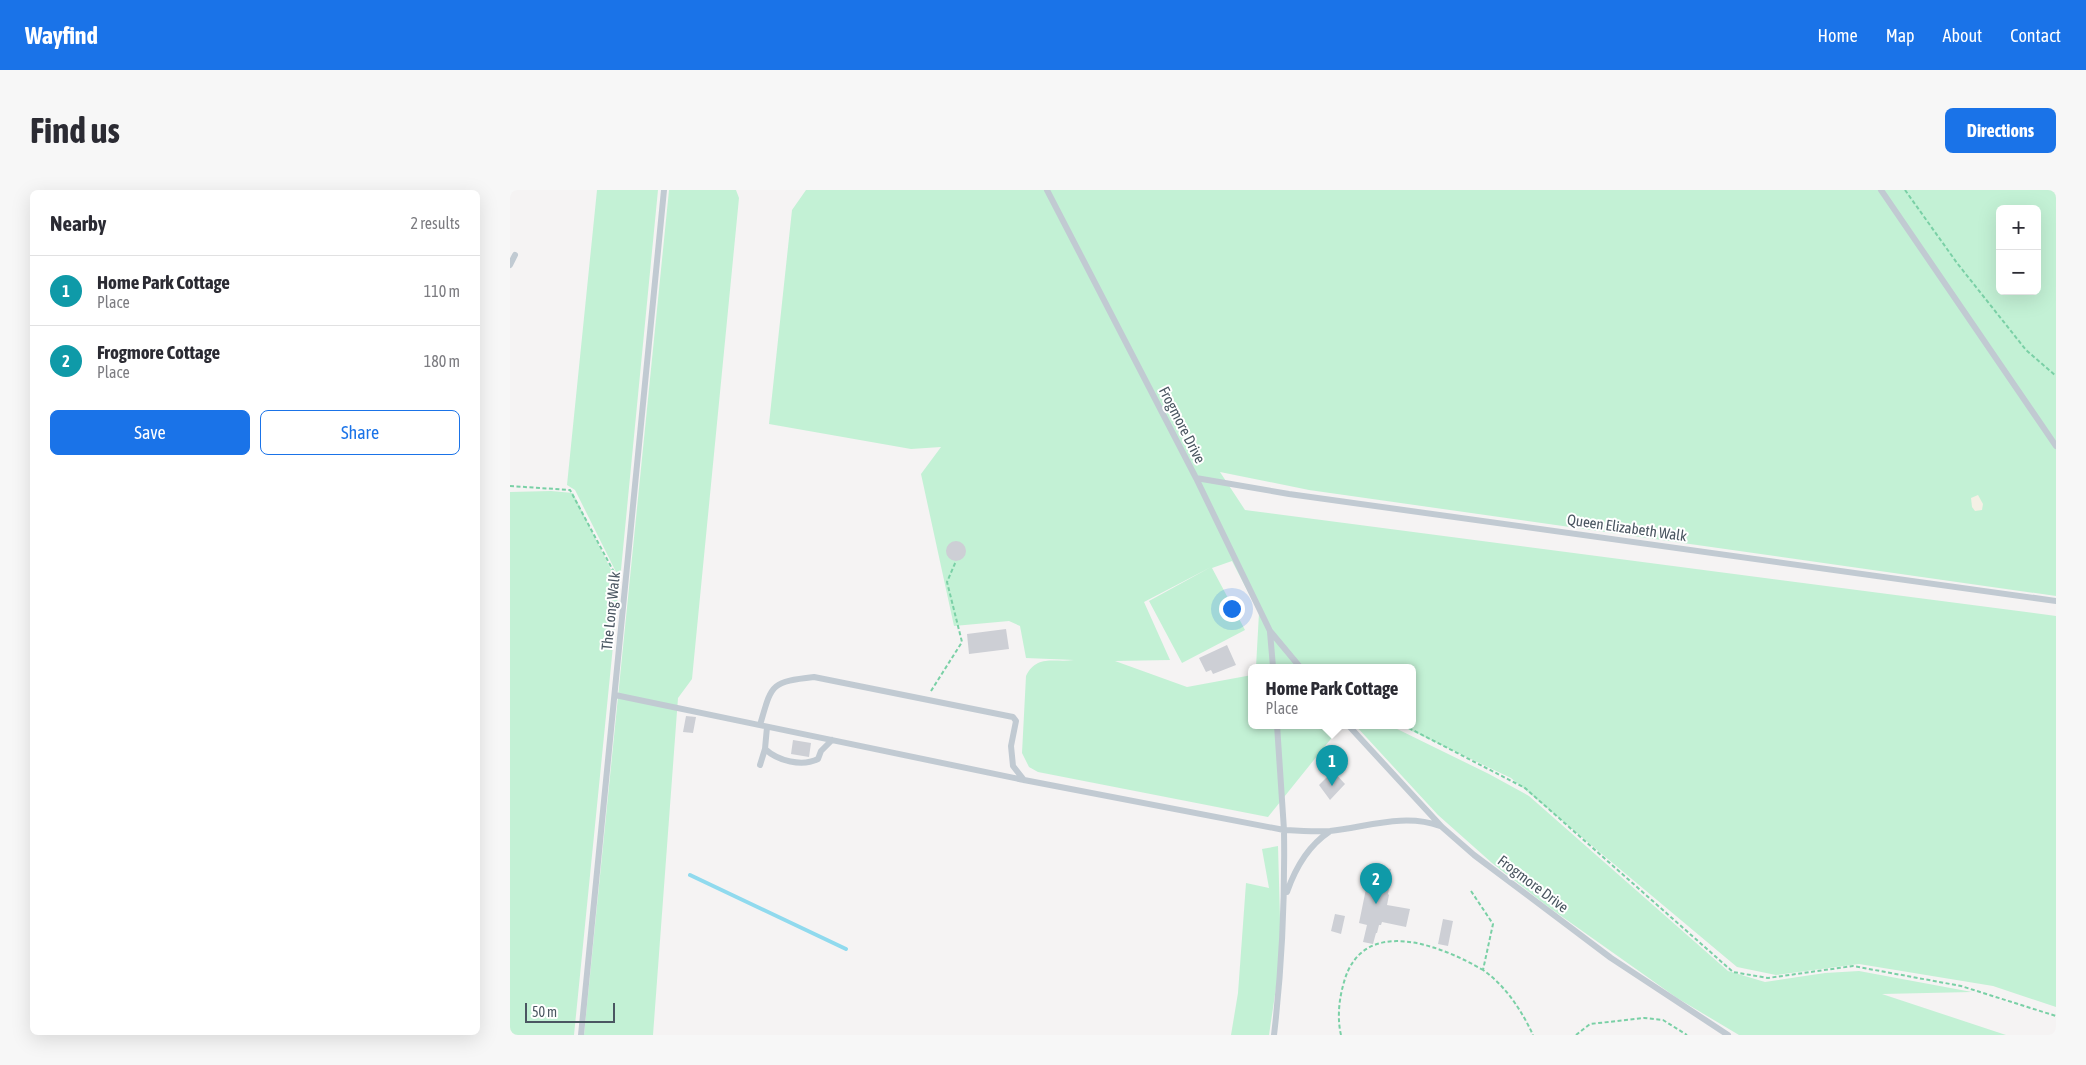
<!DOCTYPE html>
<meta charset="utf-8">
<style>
:root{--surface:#fff;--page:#f7f7f7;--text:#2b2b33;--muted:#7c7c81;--line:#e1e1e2;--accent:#1a73e8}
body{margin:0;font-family:"Asap Condensed",sans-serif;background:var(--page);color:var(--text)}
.controls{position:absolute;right:15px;top:15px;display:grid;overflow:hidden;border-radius:8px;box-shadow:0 5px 20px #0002}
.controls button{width:45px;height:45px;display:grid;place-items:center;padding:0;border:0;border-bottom:1px solid var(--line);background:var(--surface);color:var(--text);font:25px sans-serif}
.scale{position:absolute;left:15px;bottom:12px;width:90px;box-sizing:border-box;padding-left:5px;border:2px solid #4a5661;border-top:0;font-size:14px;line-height:18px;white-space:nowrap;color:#4a5661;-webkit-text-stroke:4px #fff;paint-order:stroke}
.you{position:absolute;left:721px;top:418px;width:18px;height:18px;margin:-12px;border:4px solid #fff;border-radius:50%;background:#1a73e8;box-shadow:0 0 0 8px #1a73e833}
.badge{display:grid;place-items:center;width:32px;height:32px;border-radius:50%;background:var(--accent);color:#fff;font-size:16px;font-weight:700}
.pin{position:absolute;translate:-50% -41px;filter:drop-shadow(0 1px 2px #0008)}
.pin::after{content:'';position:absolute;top:26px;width:18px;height:15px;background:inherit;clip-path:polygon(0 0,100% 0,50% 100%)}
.popup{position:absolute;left:738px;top:474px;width:168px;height:65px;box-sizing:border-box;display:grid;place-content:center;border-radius:8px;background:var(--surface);filter:drop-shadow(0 1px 4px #0005);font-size:16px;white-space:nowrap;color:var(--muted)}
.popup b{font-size:19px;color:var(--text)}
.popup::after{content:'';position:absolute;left:50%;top:100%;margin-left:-10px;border:10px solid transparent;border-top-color:var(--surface)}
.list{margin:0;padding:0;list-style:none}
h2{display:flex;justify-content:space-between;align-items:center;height:65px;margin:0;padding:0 20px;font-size:21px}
h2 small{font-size:16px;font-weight:400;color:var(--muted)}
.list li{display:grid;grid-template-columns:32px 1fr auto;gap:15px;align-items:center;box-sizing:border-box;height:70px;padding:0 20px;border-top:1px solid var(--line)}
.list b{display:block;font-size:19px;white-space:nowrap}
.list p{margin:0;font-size:16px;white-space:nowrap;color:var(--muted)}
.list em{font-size:16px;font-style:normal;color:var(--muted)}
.actions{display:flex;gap:10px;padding:15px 20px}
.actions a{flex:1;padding:11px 0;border:1px solid var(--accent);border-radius:8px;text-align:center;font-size:18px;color:var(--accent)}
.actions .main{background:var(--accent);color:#fff}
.map{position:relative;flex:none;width:1546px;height:845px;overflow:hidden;border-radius:8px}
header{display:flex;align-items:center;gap:30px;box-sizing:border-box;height:70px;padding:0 25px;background:var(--accent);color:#fff}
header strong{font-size:24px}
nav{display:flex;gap:28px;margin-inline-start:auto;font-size:18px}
.intro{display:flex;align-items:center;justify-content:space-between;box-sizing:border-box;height:120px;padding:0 30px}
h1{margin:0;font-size:35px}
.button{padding:12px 22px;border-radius:8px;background:var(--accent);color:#fff;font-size:18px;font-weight:700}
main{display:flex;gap:30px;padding:0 30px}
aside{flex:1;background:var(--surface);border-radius:8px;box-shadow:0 5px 20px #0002}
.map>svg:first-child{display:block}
.green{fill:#c3f1d5;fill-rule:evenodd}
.sand{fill:#f5f0e5}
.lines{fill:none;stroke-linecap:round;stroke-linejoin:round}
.stream{stroke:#90daee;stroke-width:4}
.building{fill:#cdcfd5}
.path{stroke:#7ad0a6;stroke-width:2;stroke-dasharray:4 2.5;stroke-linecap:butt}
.service{stroke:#c1cad2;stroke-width:6}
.labels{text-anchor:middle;stroke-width:4;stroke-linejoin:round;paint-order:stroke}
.street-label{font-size:15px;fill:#4a5661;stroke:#fff}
</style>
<header>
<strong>Wayfind</strong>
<nav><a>Home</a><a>Map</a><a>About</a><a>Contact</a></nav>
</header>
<div class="intro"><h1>Find us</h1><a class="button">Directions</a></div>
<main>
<aside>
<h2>Nearby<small>2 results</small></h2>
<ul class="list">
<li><span class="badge" style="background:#0f9aa8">1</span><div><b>Home Park Cottage</b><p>Place</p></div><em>110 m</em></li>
<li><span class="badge" style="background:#0f9aa8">2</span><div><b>Frogmore Cottage</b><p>Place</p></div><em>180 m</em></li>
</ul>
<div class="actions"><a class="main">Save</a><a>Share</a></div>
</aside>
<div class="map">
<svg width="1546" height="845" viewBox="0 0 1546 845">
<rect width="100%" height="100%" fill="#f5f3f3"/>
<path class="green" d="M87 0H148L110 390 65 300 57 295Z
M159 0H226L229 8 182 489 168 508 143 845H74Z
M296 0H1546V406L799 300 710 282 735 320 1546 426V817L1483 796 1349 774 1266 785 1227 777 1001 588 889 535H902V477H746L749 423 722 371 702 378 735 440 672 473 639 411 701 377 634 412 660 470 605 471 677 497 742 485V535H832L758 627 528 582 519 577 512 563 516 486C527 464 544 473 564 470L516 468 510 436 499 431 444 436 411 284 431 257 401 259 259 234 282 20ZM1490 19H1527V101H1490Z
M41 301 63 303 109 396 64 845H0V302Z
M845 535H879L979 584 1019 606 1218 781 1255 792 1315 783 1349 781 1462 802 1372 804 1496 845H1229L1167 808 1037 716 982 673 928 625Z
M768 656 771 764 759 845H721L728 803 736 693 759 698 752 659Z"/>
<path class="sand" d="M1468 305 1473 314 1472 320 1465 321 1462 317 1461 308Z"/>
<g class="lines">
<path class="stream" d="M180 685 336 759"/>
</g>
<path class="building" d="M436 361a10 10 0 1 1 20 0a10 10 0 1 1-20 0Z
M496 439 499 459 459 464 457 444Z
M717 455 726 475 703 484 701 480 696 482 689 468Z
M176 526 186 527 183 543 173 542Z
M283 550 301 553 299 567 281 564Z
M823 581 835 594 820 610 809 595Z
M867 676 881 679 877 698 879 699 878 704 879 705 877 715 900 719 896 737 872 732 871 735H869L867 743H866L863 754 853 752 857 735 849 733 857 694 862 695Z
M825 724 835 726 831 744 821 741Z
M933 729 943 731 938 756 928 754Z"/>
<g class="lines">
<path class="path" d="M1395 0 1447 73 1516 160 1546 186
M0 296 60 300 106 386
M421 501 452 452 437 392 446 371
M893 535 1015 598 1223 782 1258 788 1343 776 1451 796 1546 826
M961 701 983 734 973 780C995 795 1012 821 1023 845
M831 845C827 828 829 809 834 792 853 724 932 756 973 780
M1066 845 1080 834 1134 828 1153 830 1177 845"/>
<path class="service" d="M537 0 686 288 760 441 790 477
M1371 0 1546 256
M0 75 5 65
M686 288 779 304 1546 411
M760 442 763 477
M105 505 514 590 774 640C775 709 772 777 764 845
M250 535C262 494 260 492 304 487L503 527 506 531 501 556 503 576 514 590
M767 535 774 640C790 641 805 642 820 641 857 637 894 623 930 636
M838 535 932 637 964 665 1101 768 1218 845
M257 537 255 559C268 571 292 577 308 569L311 561 322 550
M250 575 255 559
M777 702C785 679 798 656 819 642
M71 845 154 0"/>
</g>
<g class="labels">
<g class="street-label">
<text transform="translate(672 235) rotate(63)" y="5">Frogmore Drive</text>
<text transform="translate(1117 338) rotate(8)" y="5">Queen Elizabeth Walk</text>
<text transform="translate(101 421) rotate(-84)" y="5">The Long Walk</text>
<text transform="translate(1023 694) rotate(37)" y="5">Frogmore Drive</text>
</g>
</g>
</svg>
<div class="controls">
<button>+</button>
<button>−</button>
</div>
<div class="scale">50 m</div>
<div class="you"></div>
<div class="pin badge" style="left:822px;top:596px;background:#0f9aa8">1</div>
<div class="popup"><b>Home Park Cottage</b>Place</div>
<div class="pin badge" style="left:866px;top:714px;background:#0f9aa8">2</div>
</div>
</main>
